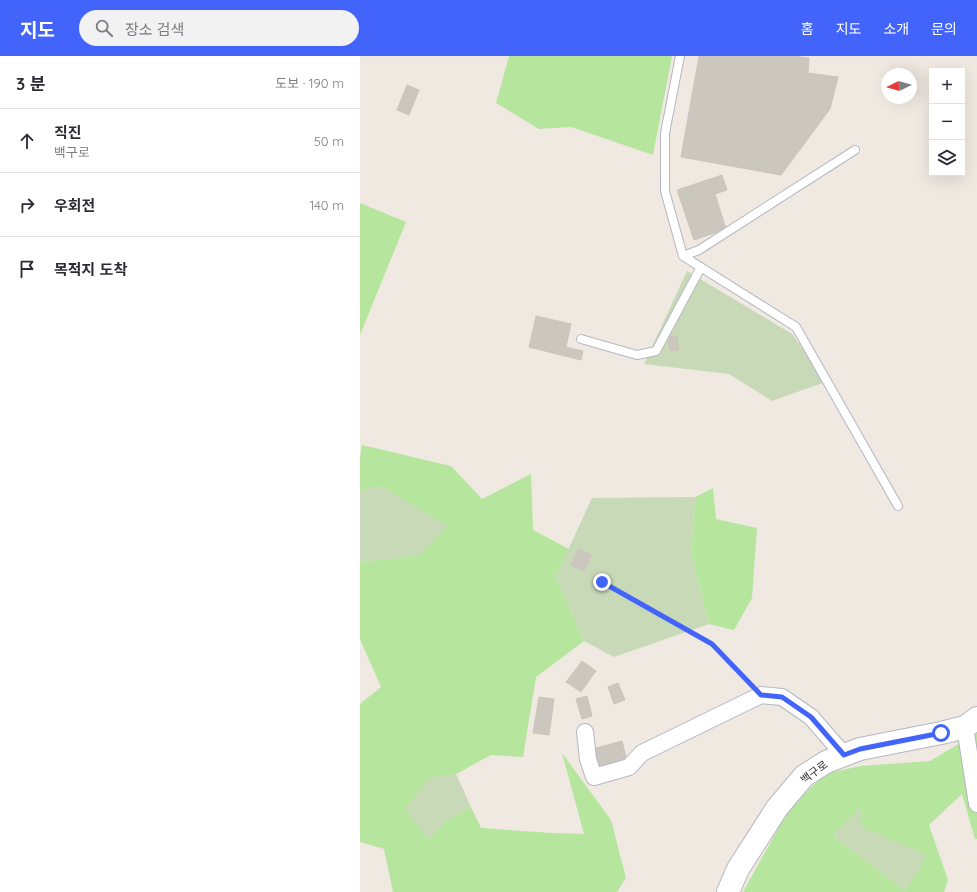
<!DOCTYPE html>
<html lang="ko">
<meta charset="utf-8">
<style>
:root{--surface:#fff;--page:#f2f2f3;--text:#2b2b33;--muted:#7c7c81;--line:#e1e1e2;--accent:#4264fb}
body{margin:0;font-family:Quicksand,"Noto Sans KR",sans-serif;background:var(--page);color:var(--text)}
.controls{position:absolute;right:12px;top:12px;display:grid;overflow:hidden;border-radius:0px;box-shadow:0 4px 16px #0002}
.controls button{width:36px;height:36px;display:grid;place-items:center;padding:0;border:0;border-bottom:1px solid var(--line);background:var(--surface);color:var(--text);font:20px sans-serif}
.compass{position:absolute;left:521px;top:12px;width:36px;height:36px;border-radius:50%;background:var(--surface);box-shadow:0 4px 16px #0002;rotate:264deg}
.stop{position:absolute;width:12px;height:12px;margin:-9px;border:3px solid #4264fb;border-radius:50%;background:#fff}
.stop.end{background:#4264fb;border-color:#fff;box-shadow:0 1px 4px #0008}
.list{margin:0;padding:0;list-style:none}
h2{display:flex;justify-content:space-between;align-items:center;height:52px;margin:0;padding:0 16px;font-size:17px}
h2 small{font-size:13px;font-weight:400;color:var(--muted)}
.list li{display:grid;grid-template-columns:26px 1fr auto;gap:12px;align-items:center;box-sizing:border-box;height:64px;padding:0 16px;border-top:1px solid var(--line)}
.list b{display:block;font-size:15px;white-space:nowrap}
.list p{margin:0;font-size:13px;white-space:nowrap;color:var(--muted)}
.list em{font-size:13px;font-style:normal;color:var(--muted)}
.icon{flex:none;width:22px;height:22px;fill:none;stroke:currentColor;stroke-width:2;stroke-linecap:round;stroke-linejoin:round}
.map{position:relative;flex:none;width:617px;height:836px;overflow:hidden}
header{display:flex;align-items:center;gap:24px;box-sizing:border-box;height:56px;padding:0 20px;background:var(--accent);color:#fff}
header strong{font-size:19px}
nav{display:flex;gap:22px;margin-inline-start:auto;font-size:14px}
.search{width:280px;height:36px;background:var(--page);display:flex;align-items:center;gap:10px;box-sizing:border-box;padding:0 14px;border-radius:22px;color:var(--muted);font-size:15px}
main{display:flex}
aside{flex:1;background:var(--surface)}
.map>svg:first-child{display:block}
.green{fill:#b6e59e;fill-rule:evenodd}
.cemetery{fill:#c8d9b8}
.building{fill:#cbc7bf;stroke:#cbc5ba}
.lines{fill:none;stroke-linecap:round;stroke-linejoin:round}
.lane-casing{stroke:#b4b7c1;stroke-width:10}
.street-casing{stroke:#b4b7c1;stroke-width:18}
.secondary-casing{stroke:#b4b7c1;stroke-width:24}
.path{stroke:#c9c9c9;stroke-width:2.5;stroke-dasharray:3 2;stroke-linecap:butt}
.lane{stroke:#fff;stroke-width:8}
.street{stroke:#fff;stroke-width:16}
.secondary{stroke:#fff;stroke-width:22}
.route{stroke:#4264fb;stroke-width:5}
.labels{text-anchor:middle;stroke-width:3;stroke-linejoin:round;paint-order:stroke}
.street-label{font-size:11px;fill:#2e2e2e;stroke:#fff}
</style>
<header>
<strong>지도</strong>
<div class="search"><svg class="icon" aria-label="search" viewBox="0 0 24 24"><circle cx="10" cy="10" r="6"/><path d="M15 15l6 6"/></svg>장소 검색</div>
<nav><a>홈</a><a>지도</a><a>소개</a><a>문의</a></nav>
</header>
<main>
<aside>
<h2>3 분<small>도보 · 190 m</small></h2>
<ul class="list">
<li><svg class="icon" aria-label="ahead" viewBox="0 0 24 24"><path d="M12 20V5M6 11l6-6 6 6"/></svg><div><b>직진</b><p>백구로</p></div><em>50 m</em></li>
<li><svg class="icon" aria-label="right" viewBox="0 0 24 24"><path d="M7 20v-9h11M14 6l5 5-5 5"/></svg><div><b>우회전</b></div><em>140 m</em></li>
<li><svg class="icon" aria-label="arrive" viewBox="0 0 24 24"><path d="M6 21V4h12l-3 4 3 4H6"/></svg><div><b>목적지 도착</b></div></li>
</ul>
</aside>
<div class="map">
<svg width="617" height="836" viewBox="0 0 617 836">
<rect width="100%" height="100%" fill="#efe9e1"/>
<path class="green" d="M149 0H312L293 99 211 71 179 73 136 47Z
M0 147 46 166 0 279Z
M2 389 91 410 122 443 171 418 173 474 209 493 196 520 224 585 176 621 163 701 131 699 96 718 69 722 68 783 89 763 111 751 121 772 192 777 224 778 202 697 251 764 266 822 257 836H33L24 793 0 786V648L21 631 0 583V506L59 499 24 431 0 434V402Z
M353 432 356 463 397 472 392 542 374 574 349 568 331 498 335 441Z
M617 677V783H615L602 738 569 769 588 824 584 836H383L429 753 465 718 500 710 570 705ZM500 753 501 771 546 835 473 780Z"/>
<path class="cemetery" d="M327 215 432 278 465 326 412 345 369 318 284 308Z
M24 431 87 470 59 499 0 506V434Z
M335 441 331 498 349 568 254 601 224 585 196 520 232 442Z
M96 718 111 751 89 763 68 783 45 753 69 722Z
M501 752V771L567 799 546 835 473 780Z"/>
<path class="building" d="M339 0H433L449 2 448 17 478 21 470 53 421 119 321 101Z
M47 29 59 34 49 59 37 54Z
M362 119 367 134 355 138 366 173 334 184 317 134Z
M176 260 211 268 206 291 223 295 221 304 169 291Z
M317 280 319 294 310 295 308 281Z
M218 493 231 499 224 515 211 509Z
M222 605 236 615 221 636 206 626Z
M258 627 265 644 254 648 248 631Z
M227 640 232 660 222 663 216 643Z
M179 641 194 643 189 679 173 677Z
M262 685 267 705 235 714 229 694Z"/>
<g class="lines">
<defs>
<path id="lane" d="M320 0 305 77V135L323 200 339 194 495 94
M323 200 436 271 538 450
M221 283 277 299 296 295 341 211"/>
<path id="street" d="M605 671 617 748
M225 676 228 703 234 721 269 711 282 697 401 639 422 641 451 661 484 699"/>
<path id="secondary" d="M368 836 378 813 417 752 444 720 466 706 500 693 581 677 605 671 617 662"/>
</defs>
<use href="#lane" class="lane-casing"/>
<use href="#street" class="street-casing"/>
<use href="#secondary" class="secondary-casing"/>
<path class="path" d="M242 526 352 588 391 629"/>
<use href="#lane" class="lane"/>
<use href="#street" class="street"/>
<use href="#secondary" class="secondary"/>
</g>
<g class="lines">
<path class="route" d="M242 526 352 588 401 639 422 641 451 661 484 699 500 693 581 677"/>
</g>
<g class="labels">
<g class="street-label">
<text transform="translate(454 716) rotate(-37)" y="4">백구로</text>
</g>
</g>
</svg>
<div class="controls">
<button>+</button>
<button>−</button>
<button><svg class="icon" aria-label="layers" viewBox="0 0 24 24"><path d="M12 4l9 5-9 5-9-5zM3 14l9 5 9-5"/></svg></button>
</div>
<svg class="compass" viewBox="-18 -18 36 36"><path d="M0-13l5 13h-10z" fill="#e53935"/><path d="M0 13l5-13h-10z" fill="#7c7c81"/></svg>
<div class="stop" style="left:581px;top:677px"></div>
<div class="stop end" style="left:242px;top:526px"></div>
</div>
</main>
